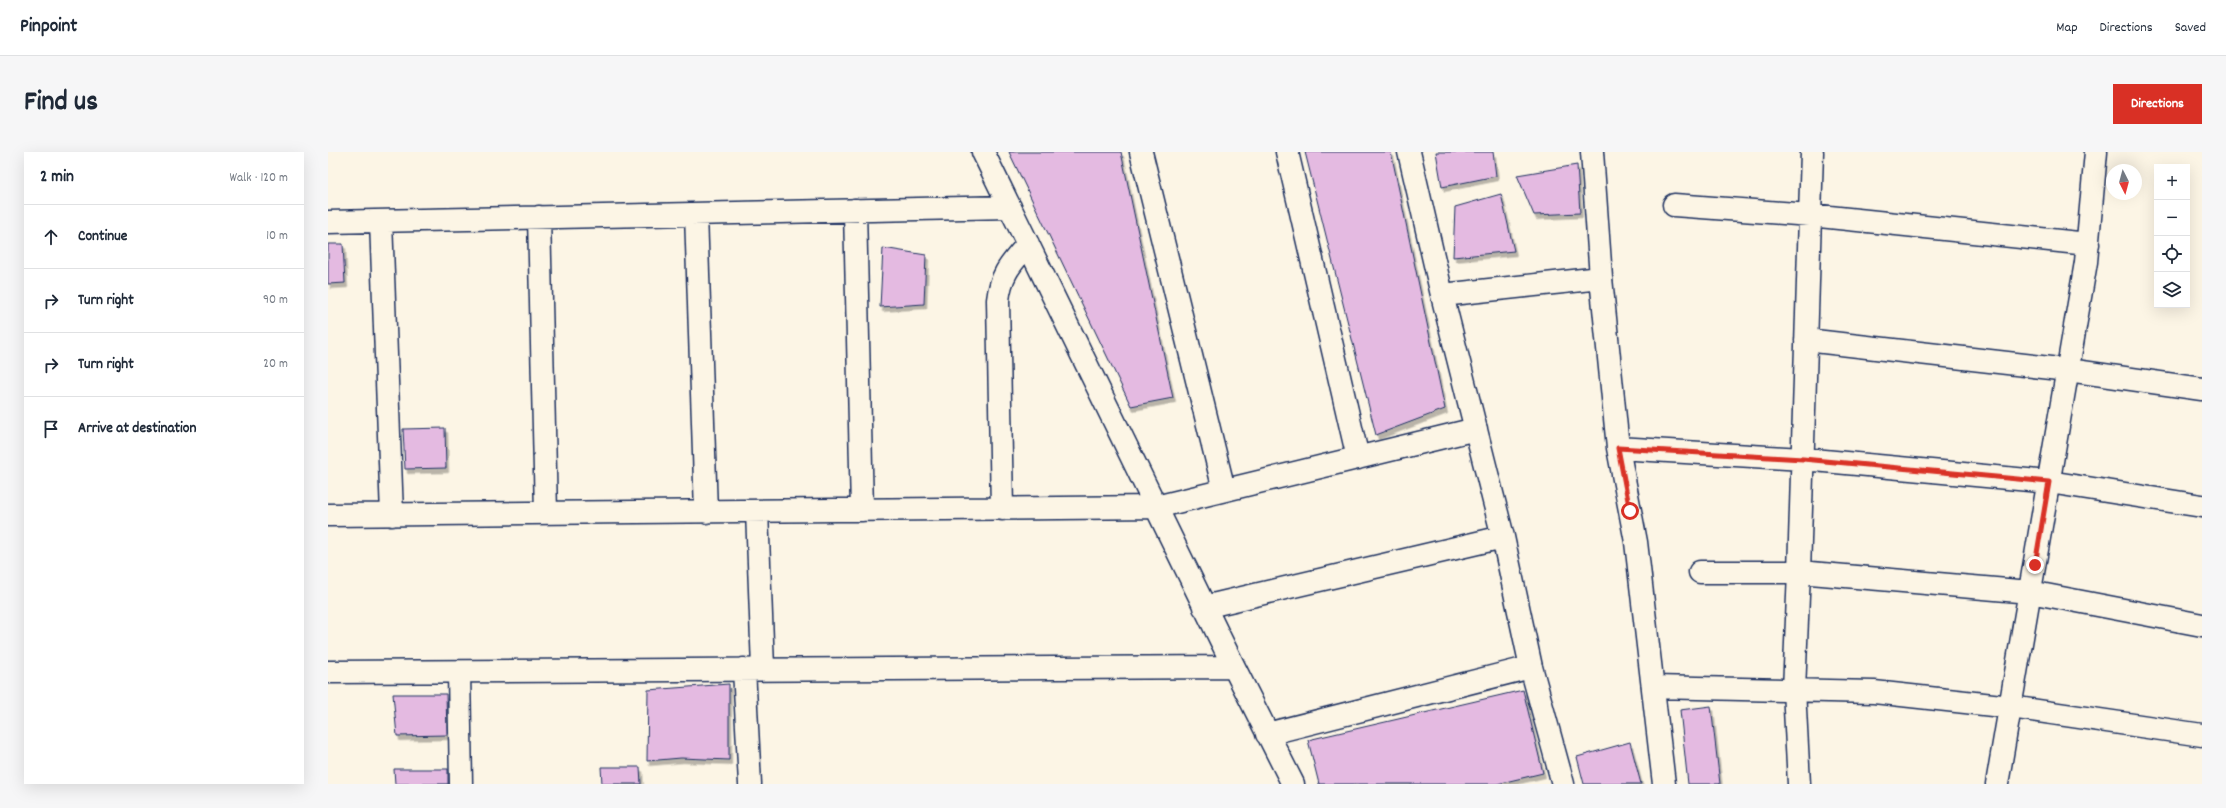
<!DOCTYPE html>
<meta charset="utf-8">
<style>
:root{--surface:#fff;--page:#f6f6f7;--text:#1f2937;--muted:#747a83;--line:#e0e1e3;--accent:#d93025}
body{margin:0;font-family:Dekko,sans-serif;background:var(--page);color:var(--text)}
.controls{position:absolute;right:12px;top:12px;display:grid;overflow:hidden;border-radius:0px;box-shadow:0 4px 16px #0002}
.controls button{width:36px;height:36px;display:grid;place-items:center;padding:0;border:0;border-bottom:1px solid var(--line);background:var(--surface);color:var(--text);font:20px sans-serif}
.compass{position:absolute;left:1778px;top:12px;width:36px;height:36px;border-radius:50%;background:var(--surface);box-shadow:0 4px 16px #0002;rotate:174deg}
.stop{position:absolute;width:12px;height:12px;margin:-9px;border:3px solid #d93025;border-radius:50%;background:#fff}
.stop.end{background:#d93025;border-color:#fff;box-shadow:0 1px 4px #0008}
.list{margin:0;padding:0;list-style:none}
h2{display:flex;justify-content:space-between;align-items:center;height:52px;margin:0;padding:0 16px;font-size:17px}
h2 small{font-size:13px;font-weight:400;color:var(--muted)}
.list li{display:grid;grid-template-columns:26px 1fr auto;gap:12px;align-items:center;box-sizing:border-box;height:64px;padding:0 16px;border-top:1px solid var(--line)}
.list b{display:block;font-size:15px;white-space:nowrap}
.list em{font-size:13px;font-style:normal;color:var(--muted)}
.icon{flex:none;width:22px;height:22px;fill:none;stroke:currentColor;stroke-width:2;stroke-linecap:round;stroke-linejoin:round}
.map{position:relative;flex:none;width:1874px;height:632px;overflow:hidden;border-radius:0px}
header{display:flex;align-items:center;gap:24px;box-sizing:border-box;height:56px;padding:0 20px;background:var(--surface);border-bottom:1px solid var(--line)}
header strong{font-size:19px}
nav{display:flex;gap:22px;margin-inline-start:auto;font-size:14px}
.intro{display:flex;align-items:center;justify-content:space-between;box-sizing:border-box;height:96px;padding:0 24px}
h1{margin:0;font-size:28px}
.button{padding:10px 18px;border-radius:0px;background:var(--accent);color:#fff;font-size:14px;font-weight:700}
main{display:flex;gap:24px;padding:0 24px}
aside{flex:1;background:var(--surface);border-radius:0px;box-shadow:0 4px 16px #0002}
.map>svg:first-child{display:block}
.building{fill:#e4bae1;stroke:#1b2f5e;filter:url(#shadow)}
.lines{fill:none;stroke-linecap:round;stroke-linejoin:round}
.minor-casing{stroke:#1b2f5e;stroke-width:25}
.minor{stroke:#fcf5e5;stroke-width:22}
.route{stroke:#d93025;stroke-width:5}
</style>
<header>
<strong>Pinpoint</strong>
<nav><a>Map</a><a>Directions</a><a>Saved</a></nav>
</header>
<div class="intro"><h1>Find us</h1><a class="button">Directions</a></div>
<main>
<aside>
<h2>2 min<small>Walk · 120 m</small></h2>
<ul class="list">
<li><svg class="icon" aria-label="ahead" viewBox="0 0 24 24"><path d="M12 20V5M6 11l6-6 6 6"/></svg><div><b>Continue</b></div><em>10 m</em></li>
<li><svg class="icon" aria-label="right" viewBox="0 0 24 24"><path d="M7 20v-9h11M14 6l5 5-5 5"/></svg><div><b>Turn right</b></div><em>90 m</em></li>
<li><svg class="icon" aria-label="right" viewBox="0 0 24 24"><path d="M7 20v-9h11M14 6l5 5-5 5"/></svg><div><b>Turn right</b></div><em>20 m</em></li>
<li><svg class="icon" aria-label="arrive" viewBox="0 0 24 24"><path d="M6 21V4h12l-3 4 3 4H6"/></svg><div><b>Arrive at destination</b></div></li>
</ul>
</aside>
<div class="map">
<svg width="1874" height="632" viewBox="0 0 1874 632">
<defs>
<filter id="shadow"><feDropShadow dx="2.5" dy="4.5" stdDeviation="0" flood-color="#0004"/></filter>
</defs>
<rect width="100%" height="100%" fill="#fcf5e5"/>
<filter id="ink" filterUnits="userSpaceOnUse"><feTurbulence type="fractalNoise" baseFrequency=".025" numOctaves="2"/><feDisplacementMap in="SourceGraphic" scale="8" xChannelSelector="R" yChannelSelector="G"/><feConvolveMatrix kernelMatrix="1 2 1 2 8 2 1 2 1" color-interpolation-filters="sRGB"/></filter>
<g filter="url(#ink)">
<path class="building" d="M681 0H793L845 246 803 254Z
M977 0H1063L1117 257 1048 283Z
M1108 0H1165L1168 24 1114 35Z
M1249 13 1252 61 1206 63 1189 23Z
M1173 42 1186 99 1125 105 1127 55Z
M0 92H15L17 131 0 132Z
M555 96 598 103 596 152 552 155Z
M117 276 118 316 77 317 75 277Z
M401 532V608L353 606 319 609 320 538Z
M1195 538 1215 621 1169 632H991L980 588Z
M65 542H118L119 583 69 584Z
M1383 554 1392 632H1360L1352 558Z
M1302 590 1313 632H1256L1249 605Z
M273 615H312L313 632H274Z
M66 617H120V632H67Z"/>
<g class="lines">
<defs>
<path id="minor" d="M655 0 906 515 965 632
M813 0 896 338
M959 0 1030 306
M1081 0 1114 143 1175 385 1203 515 1235 632
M1264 0 1273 126 1290 296 1308 390 1336 632
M1346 53 1482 63 1760 92
M527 58 534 358
M368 62 378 360
M211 65 218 361
M53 69 64 363
M0 70 682 55
M1114 143 1273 126
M1478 188 1740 218 1874 237
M1290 296 1475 307 1721 330 1874 354
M674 357 670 148C673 121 683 112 700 92
M429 359 435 516
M0 363 828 355 1148 277
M1372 420H1471L1702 440 1874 473
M876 455 1175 385
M416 517 422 632
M0 520 906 515
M131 520 133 632
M1326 535 1546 540 1683 555 1874 583
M939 582 1203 515
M1471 632 1466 538 1471 420 1484 0
M1669 632 1758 110 1768 0"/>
</defs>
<use href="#minor" class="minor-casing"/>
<use href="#minor" class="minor"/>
</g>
</g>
<g class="lines" filter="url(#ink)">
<path class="route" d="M1302 359 1290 296 1475 307 1721 330 1707 413"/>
</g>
</svg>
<div class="controls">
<button>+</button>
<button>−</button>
<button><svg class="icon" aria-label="locate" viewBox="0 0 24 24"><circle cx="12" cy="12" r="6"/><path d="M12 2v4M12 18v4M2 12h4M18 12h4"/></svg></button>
<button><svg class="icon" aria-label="layers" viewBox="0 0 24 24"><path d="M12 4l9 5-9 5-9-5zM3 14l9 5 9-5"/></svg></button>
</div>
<svg class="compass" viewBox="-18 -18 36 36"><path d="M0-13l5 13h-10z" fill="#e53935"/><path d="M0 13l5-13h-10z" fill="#747a83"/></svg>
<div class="stop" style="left:1302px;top:359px"></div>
<div class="stop end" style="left:1707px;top:413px"></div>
</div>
</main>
